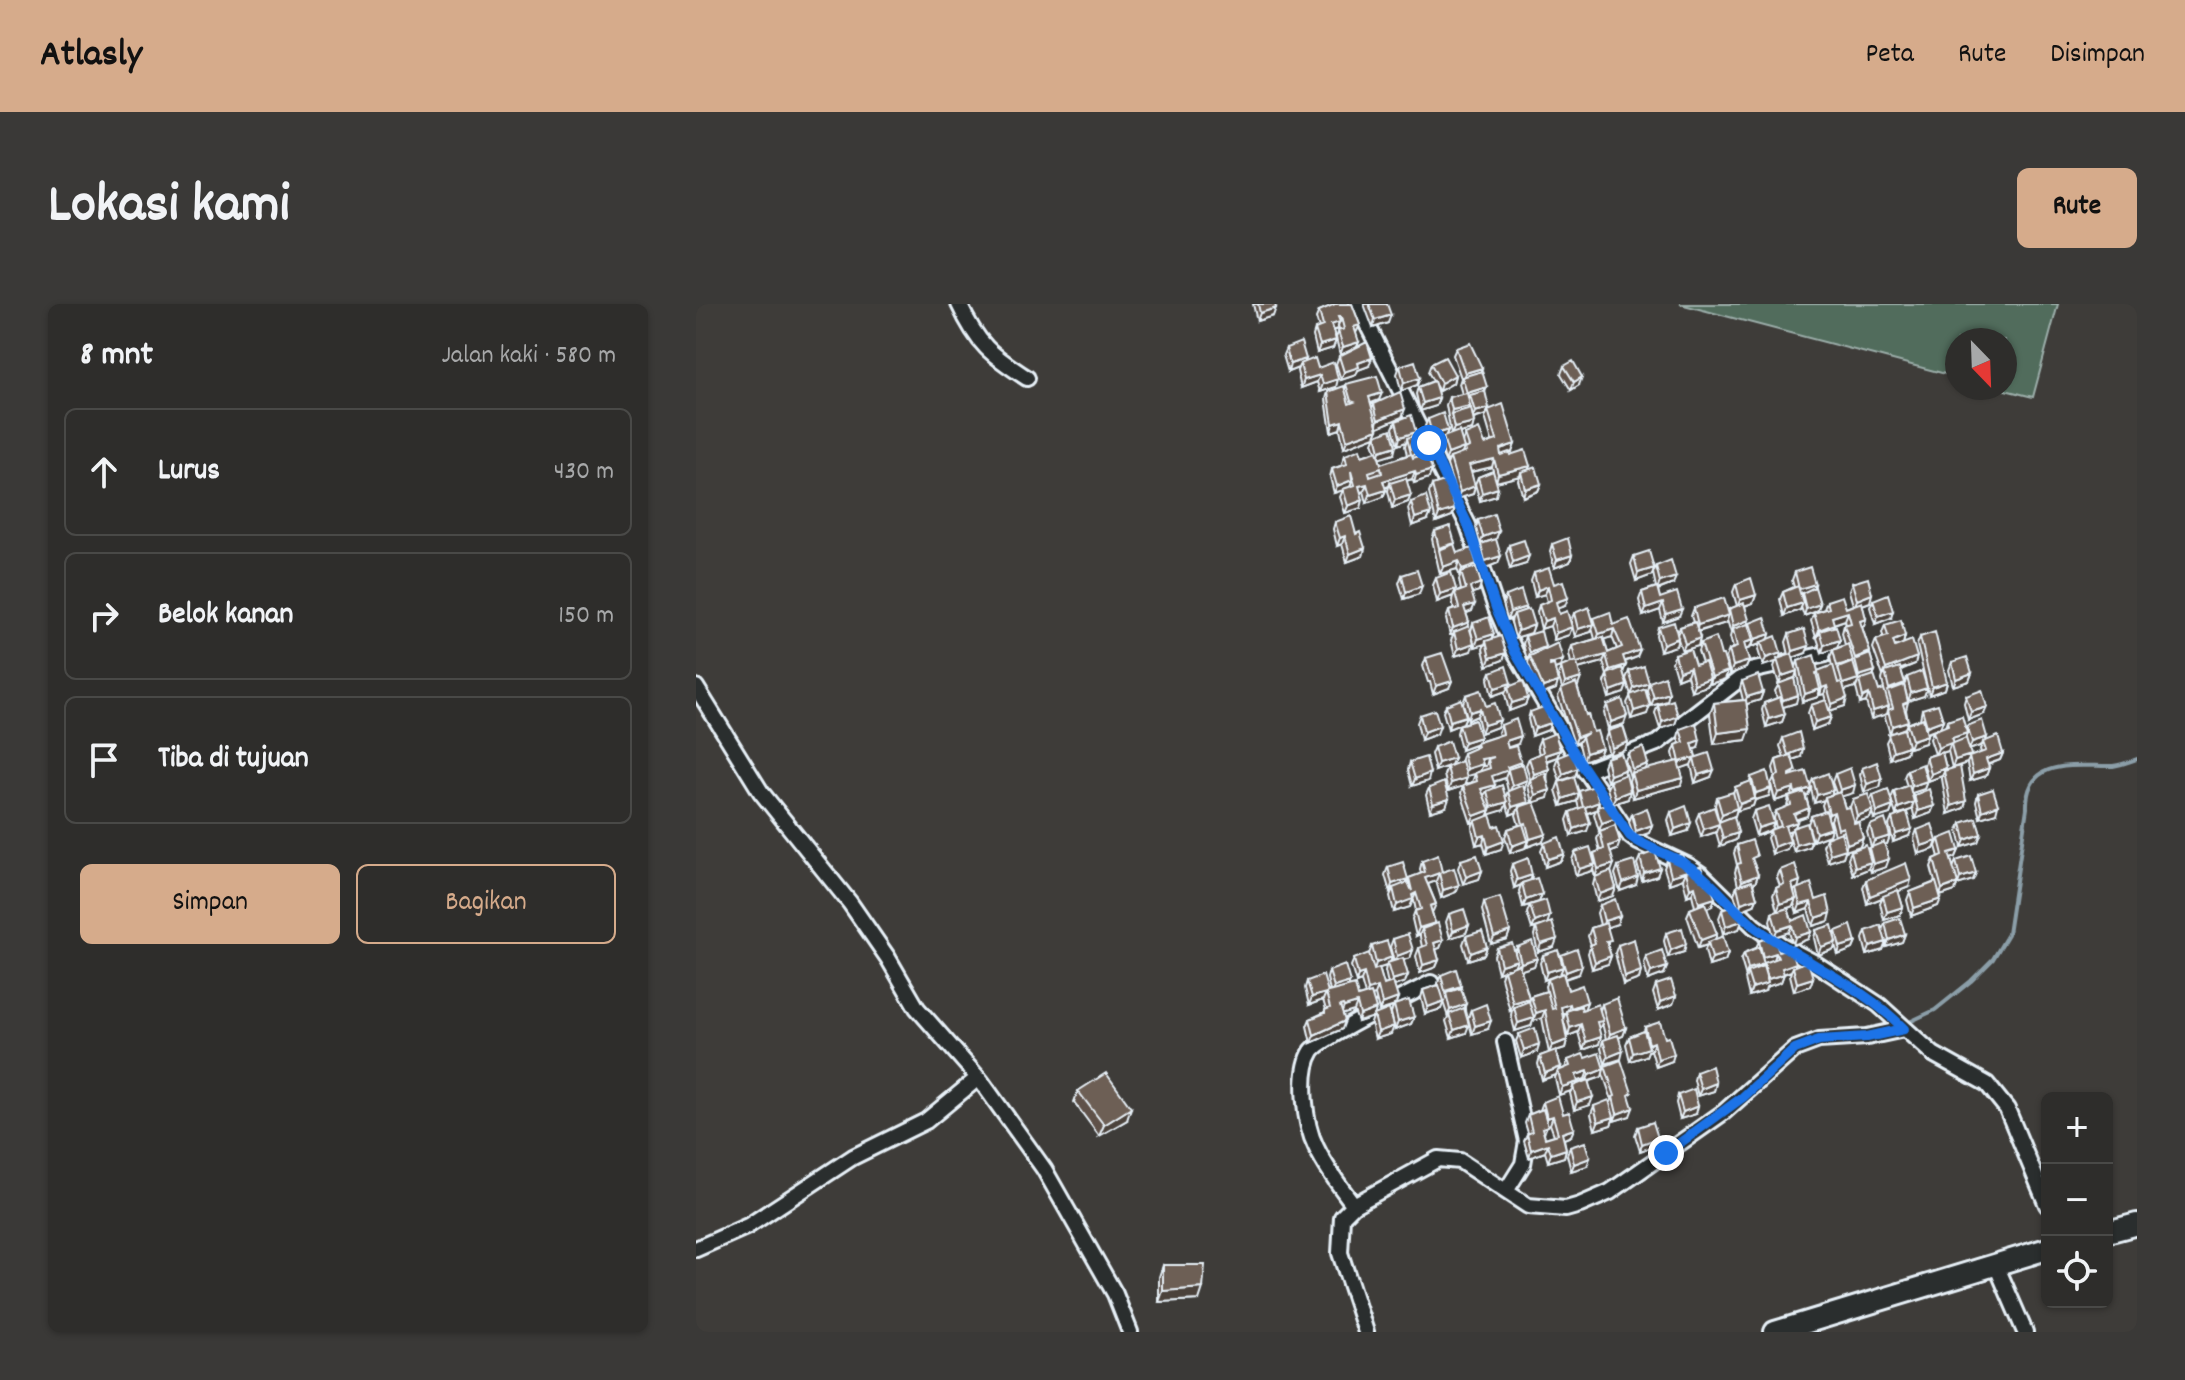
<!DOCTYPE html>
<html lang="id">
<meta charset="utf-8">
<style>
:root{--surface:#2e2d2b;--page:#3a3937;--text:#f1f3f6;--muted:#a7a8a9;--line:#494947;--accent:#d6ab8b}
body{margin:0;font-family:Dekko,sans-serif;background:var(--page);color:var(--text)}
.controls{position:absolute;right:24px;bottom:24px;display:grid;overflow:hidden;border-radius:12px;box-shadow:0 2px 6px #0004}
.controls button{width:72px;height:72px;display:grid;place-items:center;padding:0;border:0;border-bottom:2px solid var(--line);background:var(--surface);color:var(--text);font:40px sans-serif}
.compass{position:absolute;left:1249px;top:24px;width:72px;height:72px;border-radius:50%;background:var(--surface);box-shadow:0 2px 6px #0004;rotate:157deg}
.stop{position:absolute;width:24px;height:24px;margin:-18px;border:6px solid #1a73e8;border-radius:50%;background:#fff}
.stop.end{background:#1a73e8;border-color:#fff;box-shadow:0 2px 8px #0008}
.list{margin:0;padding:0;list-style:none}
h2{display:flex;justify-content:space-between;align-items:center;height:104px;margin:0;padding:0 32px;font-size:34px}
h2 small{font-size:26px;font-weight:400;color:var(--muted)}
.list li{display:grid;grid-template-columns:52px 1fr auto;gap:24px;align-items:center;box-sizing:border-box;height:128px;margin:0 16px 16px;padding:0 16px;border:2px solid var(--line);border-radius:12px}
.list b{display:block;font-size:30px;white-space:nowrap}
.list em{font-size:26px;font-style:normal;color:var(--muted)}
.actions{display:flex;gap:16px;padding:24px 32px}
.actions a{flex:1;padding:18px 0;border:2px solid var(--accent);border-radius:12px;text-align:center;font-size:28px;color:var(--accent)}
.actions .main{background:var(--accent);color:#111}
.icon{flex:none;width:44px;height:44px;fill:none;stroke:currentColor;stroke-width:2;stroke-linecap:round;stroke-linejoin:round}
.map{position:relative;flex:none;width:1441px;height:1028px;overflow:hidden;border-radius:12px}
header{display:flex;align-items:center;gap:48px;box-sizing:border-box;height:112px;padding:0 40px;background:var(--accent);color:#111}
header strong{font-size:38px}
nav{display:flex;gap:44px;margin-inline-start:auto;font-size:28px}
.intro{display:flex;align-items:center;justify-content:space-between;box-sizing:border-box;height:192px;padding:0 48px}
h1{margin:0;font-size:56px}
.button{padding:20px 36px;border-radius:12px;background:var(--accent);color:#111;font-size:28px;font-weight:700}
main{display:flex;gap:48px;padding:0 48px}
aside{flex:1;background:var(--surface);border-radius:12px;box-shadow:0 2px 6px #0004}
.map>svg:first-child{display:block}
.green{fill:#516c5c;stroke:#9caeaa;stroke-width:2}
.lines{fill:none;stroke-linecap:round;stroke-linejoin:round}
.stream{stroke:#8b9ea8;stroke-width:4}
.minor-casing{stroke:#e8f1f8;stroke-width:20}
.primary-casing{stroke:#e8f1f8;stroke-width:26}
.minor{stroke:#2a2d2e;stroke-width:14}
.primary{stroke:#2a2d2e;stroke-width:20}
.wall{fill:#5e5148;stroke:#e8f1f8;stroke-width:2;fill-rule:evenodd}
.shaded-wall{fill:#4c423b;stroke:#e8f1f8;stroke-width:2}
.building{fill:#6d5e54;stroke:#e8f1f8;stroke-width:2;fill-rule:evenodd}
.route{stroke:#1a73e8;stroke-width:10}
</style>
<header>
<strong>Atlasly</strong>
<nav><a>Peta</a><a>Rute</a><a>Disimpan</a></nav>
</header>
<div class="intro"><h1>Lokasi kami</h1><a class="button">Rute</a></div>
<main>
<aside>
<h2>8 mnt<small>Jalan kaki · 580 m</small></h2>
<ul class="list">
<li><svg class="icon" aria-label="ahead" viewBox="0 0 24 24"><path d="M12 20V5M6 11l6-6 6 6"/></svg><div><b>Lurus</b></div><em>430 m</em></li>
<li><svg class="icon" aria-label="right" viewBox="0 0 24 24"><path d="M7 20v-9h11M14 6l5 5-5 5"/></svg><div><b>Belok kanan</b></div><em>150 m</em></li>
<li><svg class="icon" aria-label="arrive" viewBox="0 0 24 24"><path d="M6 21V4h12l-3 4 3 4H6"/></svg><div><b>Tiba di tujuan</b></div></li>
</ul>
<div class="actions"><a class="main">Simpan</a><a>Bagikan</a></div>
</aside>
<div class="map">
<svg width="1441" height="1028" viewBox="0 0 1441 1028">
<rect width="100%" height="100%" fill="#3e3c39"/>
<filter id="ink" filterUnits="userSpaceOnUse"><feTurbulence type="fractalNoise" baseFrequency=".0125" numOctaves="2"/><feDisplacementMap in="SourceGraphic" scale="16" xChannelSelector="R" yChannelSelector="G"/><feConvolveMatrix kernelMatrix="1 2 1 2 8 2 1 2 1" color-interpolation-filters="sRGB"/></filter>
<g filter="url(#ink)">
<path class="green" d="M984 0H1362L1337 93 1301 84H1309V36H1261V73Z"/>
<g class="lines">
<path class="stream" d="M1209 720 1239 706 1275 677 1297 655 1312 630 1331 504C1329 452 1382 463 1417 462 1425 461 1433 458 1441 455"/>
<defs>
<path id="minor" d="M263 0C282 41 294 50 331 74
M661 0 772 221 800 304 819 348 880 452 934 532 942 538 993 562 1006 571 1058 622 1085 641 1119 659 1183 701 1237 750 1291 780 1311 805 1351 901
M0 383 65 488 154 599 192 654 221 704 285 777 348 865 419 990 434 1028
M889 467 961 439 1054 367 1130 350
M809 738 831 837 827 860 810 887
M658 901C644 883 630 864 620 843 609 821 602 769 616 747 623 735 716 689 735 679
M0 945 52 922 157 853 230 817 282 774
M1300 961 1329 1028
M670 1028 644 949 646 913 658 901 742 855 764 857 832 902 870 905 884 901 914 888 1028 808 1099 745 1123 736 1171 733 1208 725"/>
<path id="primary" d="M1411 928 1441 920
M1079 1028 1351 945"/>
</defs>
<use href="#minor" class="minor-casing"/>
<use href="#primary" class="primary-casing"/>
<use href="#minor" class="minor"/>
<use href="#primary" class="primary"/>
</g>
<path class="wall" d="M557 0H579L577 12 561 17Z
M637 0H656L664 21 660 29 661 43 673 62 662 66 660 71 645 76 640 60 643 52 649 49 644 51 640 34 643 26 642 22 641 25 637 27 640 36 637 44 621 49 617 32 619 25 623 24 620 14 623 7 636 2Z
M668 0H691L692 19 677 24Z
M590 44 610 55 609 58 622 64 640 83 624 88 621 78 605 84 601 67 602 64 592 68 587 51Z
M760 44 786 64 785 67 792 105 819 140 816 148 813 149 814 151 833 166 845 180 842 187 827 193 822 176 824 172 800 178V192L784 197 779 180 782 173 797 167 796 163 775 168 777 190 761 195 751 161 753 156 749 157 745 141 747 134 734 139 729 122 732 115 752 126 750 132 755 130 750 101 753 93 766 90 763 80 765 74 757 51ZM790 111 789 113 796 137 789 140 769 131 766 138 763 129 776 126 778 115Z
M735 60 759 71 757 79 743 87 738 79 743 94 740 102 724 107 720 90 722 83 737 77 732 68Z
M704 62 724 74 721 81 705 87 701 70Z
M868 62 883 81 875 86 865 70Z
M650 80 683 96 675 99 676 104 678 100 706 113 682 123 679 132 648 144 644 125 635 128 630 95 632 88 649 85Z
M700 117 719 132 732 146 730 149 733 174 718 179 716 175 710 177 712 198 696 204 692 187 693 182 689 184 690 186 687 193 671 199 668 187 665 189V204L649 209 644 193 647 186 638 189 634 173 636 165 647 161 646 159 649 151 666 152 680 147 677 138 680 131 698 150 683 154 685 160 711 151 709 142 710 138 702 141 697 124Z
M736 181 756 212 740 218 733 189Z
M715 198 732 216 716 222 712 205Z
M782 216 803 227 800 235 784 240 780 224Z
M639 218 660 230 669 244 667 252 651 258 646 240 641 242 637 225Z
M739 227 759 239 758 241 761 249 780 263 785 279 783 287 776 289V307L770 309 773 318 771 323 775 347 759 352 755 336 757 331H754L750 315 753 307 758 305 756 296 757 292 741 298 737 281 740 274 760 285 759 289 765 286 763 276 764 273 761 265 744 270 736 235Z
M785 240 802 259 787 265 782 248Z
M856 240 876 251 874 258 858 264 854 247Z
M813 241 830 260 814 265 810 249Z
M938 252 956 271 940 277 935 260Z
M960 262 977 280 962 286 964 294 983 312 967 318 964 306 947 312 943 296 946 288 960 283 957 269Z
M1099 268 1119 280 1118 284 1124 300 1121 307 1108 312 1105 303 1104 306 1088 312 1084 295 1087 288 1098 283 1096 276Z
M838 269 858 280 869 302 861 304 863 310 876 323 873 331 858 336 854 322 845 325 841 308 843 301 851 298 849 290 839 293 835 277Z
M706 271 723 290 708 295 703 279Z
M1156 279 1174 298 1166 301 1170 315 1168 322 1166 323 1174 348V350L1179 367 1177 371 1183 387 1188 385 1186 376 1187 372 1177 344 1180 336 1188 334 1186 329 1189 321 1209 332 1207 340 1219 360 1205 366 1209 379 1211 373 1231 384 1228 392 1212 397 1208 381 1212 398 1210 406 1212 417 1209 424 1208 425V427L1211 420 1224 415 1226 405 1247 416 1244 424 1231 429 1229 439 1213 444 1212 442 1210 449 1194 455 1190 438 1194 430 1189 413 1192 405 1191 410 1175 415 1170 398 1164 400 1160 384 1162 379 1159 383 1149 386V402L1133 407 1135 413 1132 420 1116 426 1112 409 1115 401H1131L1128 390 1124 391 1123 389 1122 393 1106 398 1101 369 1098 375 1100 399 1087 403 1089 410 1086 418 1070 423 1066 406 1068 399 1081 394 1079 387 1083 380 1078 363 1080 357 1067 362 1062 346 1064 340 1056 343 1055 340 1054 344 1049 346 1053 357 1050 364 1034 370 1030 353 1033 346 1037 344 1034 333 1035 329 1031 316 1030 319 1002 328 1004 334 1002 342 986 347 982 335 980 342 964 347 960 331 962 323 981 331 984 323 997 318 995 312 998 304 1032 308 1033 305 1041 302 1037 288 1040 280 1060 291 1057 299 1049 302 1053 323 1054 319 1074 330 1072 335 1083 355 1093 351 1090 338 1093 330 1110 349 1097 354 1100 363 1102 357 1122 367 1136 362 1134 353 1137 346 1149 341 1146 329 1148 321H1150L1149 316 1138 320 1126 349 1121 334 1122 332 1120 333 1115 317 1118 309 1128 305 1131 297 1150 304 1157 301 1153 287Z
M810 292 830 303 829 306 838 321 835 329 819 334 815 318 816 314 811 316 807 299Z
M1177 296 1195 314 1179 320 1174 303Z
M878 309 897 318 898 314 917 321 941 353 929 358 930 361 927 368 931 381 928 389 913 394 908 378 911 371 907 358 882 365V382H881L890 411 897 428 906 444 903 451 887 457 883 440V438L878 440 862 392 866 384 862 371 865 363 875 359 873 350 876 342 899 335 896 324 895 328 879 333 875 317ZM916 333 921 345 912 349 908 335Z
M777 319 796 335 807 356 791 362 787 345 789 340 779 343 775 327Z
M829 332 849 343V345L867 356 864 363 859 365 860 385 844 391 832 359 833 355 831 356 827 340Z
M1224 333 1251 378 1249 385 1233 391 1221 341Z
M1005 339 1025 351 1032 367 1029 375 1014 380 1013 378 1011 382 995 387 991 371 981 375 976 358 979 350 999 361 1006 359 1002 347Z
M730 354 753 384 737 390 734 378H732L727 362Z
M1256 358 1276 369 1273 377 1257 382 1253 366Z
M933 367 953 378 971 397 955 402 951 386 949 387 951 410 935 415 931 399 935 391 930 375Z
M795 368 815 379 814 382 832 394 829 401 813 407 809 390 810 387 796 392 792 375Z
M1046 377 1067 388 1064 396 1051 400 1050 436 1018 440 1014 410 1018 399 1047 396 1044 384Z
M770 391 790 402 804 416 801 423 785 429 781 412 772 416 767 399Z
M1270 392 1288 410 1272 416 1268 399Z
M750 401 770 412 767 419 752 425 747 408Z
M911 401 928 420 912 425 908 409Z
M962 401 982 412 979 420 964 425 959 409Z
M834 408 852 426 836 432 832 415Z
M724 411 741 430 725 436 721 419Z
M1251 417 1270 424 1271 422 1291 433 1290 437 1307 449 1304 456 1292 461 1293 464 1290 472 1274 477 1271 459 1256 464 1252 447 1246 449 1250 464V467L1270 497 1268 504 1252 510 1246 475V472L1232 477 1228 461 1230 453 1239 450 1234 435 1237 427 1249 423ZM1286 441 1284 445 1285 449 1274 453 1273 446Z
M763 421 782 438 803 432 802 428 805 421 822 440 812 443 825 458 824 461 831 500 836 499 832 482 834 475 830 461 833 454 843 450 841 442 844 435 864 446 861 453 851 457 852 494 838 498 847 537 831 543 830 541 829 544 814 549 809 533 812 525 823 521 820 511 821 508 814 511 810 499 808 506 792 510V512L805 545 790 550 787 539 780 541 776 524 778 518 775 519 765 489 767 482 752 487 748 471 751 463 764 458 767 449 778 445 779 441 765 446 761 429ZM779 470 776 478 768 481 770 472ZM809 474 812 487 809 494 797 484 798 478Z
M984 425 1002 444 998 445 1000 453 1015 473 999 479 995 461 985 464V481L937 494 933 477 934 473 929 456 932 449 950 466 979 458 977 449 980 441 984 440 982 433Z
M912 427 932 438 929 446 913 451 909 435Z
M1087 434 1105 453 1096 456 1098 471 1114 482 1117 475 1135 491 1140 489 1136 478 1139 470 1157 489 1145 492 1149 504 1158 519 1154 503 1157 495 1174 497 1177 491 1197 502 1194 510 1178 515 1176 508 1174 514 1162 518 1167 534 1164 542 1149 547 1147 553 1132 558 1127 542 1130 534 1139 531 1135 516H1133L1135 524 1133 531 1117 537 1112 520 1115 512 1128 508 1126 501 1128 496 1118 499 1115 484 1112 491 1110 492 1113 504 1111 512 1100 516 1099 523 1116 536 1113 543 1098 548 1093 532 1095 526 1091 528 1094 537 1091 545 1076 550 1071 534 1074 527 1060 532 1055 515 1058 507 1078 519 1075 526 1080 524 1078 514 1080 507 1091 503 1093 493 1095 492 1079 497 1075 480 1079 472 1077 464 1080 456 1088 453 1084 442Z
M738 443 755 461 739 467 735 450Z
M862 453 879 472 864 477 859 461Z
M910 454 928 471 932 495 917 500 921 546 915 548V568L920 584 917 592 901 597 897 581 899 573 897 565 896 567 880 572 876 556 879 548 897 552 898 549 904 547 901 535 904 527 910 524 903 527 898 510 900 506 891 509V527L875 532 871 516 874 508 883 505 881 497 865 502 860 486 863 478 903 498 901 503 915 498 911 484 914 478H911L907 462Z
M714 458 732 477 716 482 712 466Z
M1166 464 1186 475 1184 483 1168 488 1164 471Z
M1211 466 1231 477 1228 485 1215 489 1217 493 1218 491 1238 502 1235 509 1219 515 1216 503 1215 506 1200 511 1195 495 1198 487 1211 482 1208 473Z
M1055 473 1075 484 1073 492 1059 496 1057 502 1041 506 1038 513 1042 529 1040 536 1024 542 1020 528 1005 533 1000 516 1003 509 1023 517 1019 501 1021 493 1037 489 1039 483 1054 478Z
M733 484 750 503 734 508 730 491Z
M1282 490 1300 509 1284 514 1280 498Z
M975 508 992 527 976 532 972 516Z
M936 510 956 521 953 529 938 534 933 518Z
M1196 514 1213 532 1197 538 1193 521Z
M1265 519 1285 530 1282 538 1266 543 1262 527Z
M1174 521 1194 532 1191 540H1189L1190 563 1175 568 1173 563 1172 565 1157 571 1152 554 1155 547H1172L1175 543 1171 528Z
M1221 526 1241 537 1238 545 1222 550 1218 534Z
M1243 535 1263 546 1260 553 1255 555 1257 564 1260 557 1280 569 1277 576 1261 581 1259 587 1244 592 1242 602 1215 612 1211 596 1214 588 1239 578 1235 563 1238 555 1243 553 1240 542Z
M848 539 868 550 865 557 849 563 845 546Z
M1041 541 1058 560 1062 571 1059 579 1057 580 1061 594 1058 601 1043 607 1046 617 1043 625 1027 630 1023 614 1026 606 1041 600 1038 590 1041 582H1042L1039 568 1041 561 1038 549Z
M944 553 964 564 961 572 946 577 941 560Z
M765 556 786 567 783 575 767 580 762 564Z
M971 556 991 567 1016 602 1011 604 1019 635 1032 649 1029 657 1013 662 1009 646 1011 641 1002 644 991 612 994 605 999 603 996 590 991 592 987 575 973 580 968 564Z
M726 557 746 568 763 581 760 588 745 594 740 577 732 580 740 600 737 607 736 608 739 619 738 621 747 636 744 644 740 645 743 656 740 663 724 669 720 652 723 644 726 643 724 633V630L720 632 716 615 719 607H720L718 597 716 598 714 603 698 608 694 592 696 587 694 588 689 571 692 563 711 579 713 574 725 570 724 565Z
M816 560 836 571 835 576 846 590 843 598 852 620 858 643 842 648 838 631 840 624 843 623 836 625 831 609 834 601 838 600 827 603 823 587 825 581 818 584 814 567Z
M922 562 940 581 924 587 919 570Z
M1084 566 1102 584 1120 596 1133 617 1117 622 1112 605 1101 609 1098 599 1097 602 1092 604 1096 617 1115 628 1112 635 1097 641 1093 628 1079 633 1083 647 1099 662 1117 674 1114 682 1098 687 1094 671 1095 667 1088 670 1085 678 1070 683 1069 687 1053 692 1049 675 1050 673 1045 656 1048 649 1060 644 1063 637 1077 631 1074 617 1076 609 1081 607 1077 591 1080 584 1084 582 1081 574Z
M1170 576 1213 583 1202 587 1207 603 1204 611 1188 616 1184 599 1186 594 1171 600 1167 583Z
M788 598 814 627 811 635 795 640 786 606Z
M904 601 921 620 912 623V643L915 652 912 660 896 665 892 649 895 641 892 632 895 624 904 621 901 609Z
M753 610 773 621 770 629 754 634 750 618Z
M1189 619 1209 630 1206 638 1190 643 1189 639 1187 646 1171 651 1167 635 1170 627 1186 626Z
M1120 626 1138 631 1140 627 1160 638 1157 645 1142 651 1139 641 1138 645 1122 651 1118 634Z
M970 629 988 648 972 653 968 637Z
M770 632 791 643 788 651 772 656 767 640Z
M697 635 717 646 714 654 707 656 712 671 709 678 698 682 700 701 718 713 715 720 699 726 695 709 697 703 683 707 679 691H676L678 711 695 730 679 735 675 719 677 713 662 718 658 707 647 710 646 725 615 739 611 722 614 715 627 709 630 706 627 696 613 701 609 684 611 677 632 688 634 687 631 674 633 667 662 693 669 691 665 677 660 679 655 662 658 655 673 650 676 642 696 653 695 658 698 657 694 643ZM690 662 689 667 692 680 688 681 683 664Z
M922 641 945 667 943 675 927 681 919 649Z
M821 643 841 654 838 662 825 666 833 694 831 698H833L835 692 850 687 849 682 852 675 865 670V668L848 676 844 659 847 651 864 654 865 651 883 670 869 675 872 686 891 698 888 705 904 706 906 700 930 724 927 732 923 733 925 755 909 760 905 744 907 736 910 735 906 719 903 725V740L887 746 882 728 872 732 867 715 870 708 866 710 871 736 869 744 860 747 865 763 864 766 869 764 872 756 889 754 908 765 909 762 934 795V812L918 817V814L915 821 899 826 895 810 898 802 914 800 916 796 907 770 906 773 892 778 894 801 878 806 874 789 875 787 863 791 859 774 860 771 846 776 842 760 844 752 853 749 846 714 837 717 835 722 819 727 815 711 816 706 814 707 805 673 807 667 802 669 798 652 801 644 819 648ZM889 775V777L881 780 882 777Z
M950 652 971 663 968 670 952 676 948 659Z
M745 671 765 682 764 684 769 704 770 729 755 734 750 717 752 713 747 698 745 705 729 710 725 694 727 686 742 681V679Z
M960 681 980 692 977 700 962 706 957 689Z
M775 706 792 725 776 730 772 714Z
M949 723 976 757 960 763 955 746 952 747 950 752 934 757 930 740 933 733 948 727Z
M823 730 843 740 841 748 825 754 820 737Z
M1000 768 1020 779 1018 787 1002 792 998 776Z
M382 787 431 816 403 832 378 798Z
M982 791 1000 810 984 815 980 799Z
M847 798 875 832 868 835 870 845 868 853 852 858 849 848 833 854 828 837 832 829 829 819 832 811 844 806ZM854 820 858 831 849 834 848 830 851 821Z
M942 823 962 834 959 842 944 847 939 831Z
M874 843 891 862 875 867 871 851Z
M467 961 503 996 463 998V973Z"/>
<path class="shaded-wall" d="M580 4 577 12 561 17 564 9Z
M695 11 692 19 677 24 679 16Z
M642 13H645L641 25 632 28 635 21Z
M640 36 637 44 621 49 624 41Z
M663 38 660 45 644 51 647 43Z
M676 54 673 62 662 66 660 71 645 76 648 68 662 59Z
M610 55 607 63 604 60 602 64 592 68 594 60Z
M786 64 783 72 766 77 769 69Z
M624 71 621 78 605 84 608 76Z
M759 71 757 79 743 87 745 79Z
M886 73 883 81 875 86 878 78Z
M724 74 721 81 705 87 708 79Z
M642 75 640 83 624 88 627 80Z
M791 83 788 91H774L773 95 771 89Z
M686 89 683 96 670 101 673 93Z
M743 94 740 102 724 107 727 99Z
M774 102 771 109 755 110 756 106Z
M793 104 790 111 776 115 779 108Z
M709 105 706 113 680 124 682 116Z
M646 117 644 125 635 128 637 120Z
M778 119 776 126 755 131 758 124Z
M682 125 679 132 648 144 651 136Z
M752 126 749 133 734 139 736 131Z
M720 128 717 136 711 134 710 138 702 141 704 133Z
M819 140 816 148 801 153 804 145Z
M700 142 698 150 682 155 684 147Z
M768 144 765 152 754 154 753 156 749 157 752 150Z
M732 146 729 153 713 159 716 151Z
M798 155 796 163 770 169 773 161Z
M834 162 831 170 825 168 824 172 800 178 802 170Z
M736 166 733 174 718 179 720 171Z
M719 167 716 175 695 182 694 179 693 182 685 185 687 177Z
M656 176 654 184 638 189 641 182Z
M671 180 668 187 660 190 663 182Z
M845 180 842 187 827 193 829 185Z
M779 182 777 190 761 195 764 188Z
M802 184 800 192 784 197 786 189Z
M690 186 687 193 671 199 674 191Z
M715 191 712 198 696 204 699 196Z
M667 196 665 204 649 209 652 202Z
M759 205 756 212 740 218 743 210Z
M735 209 732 216 716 222 719 214Z
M803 227 800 235 784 240 787 233Z
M649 232 646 240 641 242 644 234Z
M669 244 667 252 651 258 654 250Z
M876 251 874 258 858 264 861 256Z
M805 252 802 259 787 265 789 257Z
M833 252 830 260 814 265 817 258Z
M763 257 761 265 744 270 747 263Z
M781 260 779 268H765L763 273 766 265Z
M958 264 956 271 940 277 942 269Z
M980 273 977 280 961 286 964 278Z
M785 279 783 287 771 291 774 283Z
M1119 280 1116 287 1106 289V291L1101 292 1103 285Z
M726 282 723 290 708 295 710 288Z
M852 282 849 290 839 293 842 286Z
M760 285 757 292 741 298 744 290Z
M1176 290 1174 298 1158 304 1161 296Z
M1060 291 1057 299 1041 304 1044 296Z
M872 294 869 302 857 306 860 298Z
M967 299 964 306 947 312 950 305Z
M1107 299 1104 306 1088 312 1091 304Z
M779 300 776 307 766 311 768 303Z
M1124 300 1121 307 1108 312 1110 305Z
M830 303 827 311 818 310 816 314 811 316 814 308Z
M986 305 983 312 967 318 970 310Z
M1197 307 1195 314 1179 320 1182 312Z
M1152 308 1149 316 1134 321 1136 313Z
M1033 311 1030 319 1000 328 1002 321Z
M857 314 854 322 845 325 848 317Z
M1170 315 1168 322 1161 325 1164 317Z
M1053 316 1050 324 1037 325 1035 329 1037 322Z
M773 318 770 326 758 328 757 331H754L757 324Z
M898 320 895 328 879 333 882 325Z
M1138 320 1136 328 1124 327 1122 332 1120 333 1123 326Z
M838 321 835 329 819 334 822 327Z
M876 323 873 331 858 336 860 329Z
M918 325 916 333 900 338 903 330Z
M798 330 795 338 790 337 789 340 779 343 782 335Z
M1074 330 1072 338H1065L1064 340 1056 343 1059 335Z
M1209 332 1207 340 1194 345 1197 337Z
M982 334 980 342 964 347 967 340Z
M1004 334 1002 342 986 347 989 340Z
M1057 336 1054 344 1045 347 1048 339Z
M1144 336 1141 344 1126 349 1128 341Z
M778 339 775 347 759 352 762 345Z
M1113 342 1110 349 1094 355 1097 347Z
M849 343 847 351 834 352 833 355 831 356 834 349Z
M944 346 941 353 924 359 927 352Z
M810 349 807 356 791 362 794 354Z
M1085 349 1083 357 1067 362 1070 354Z
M910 351 907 358 878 366 881 359Z
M1221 353 1219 360 1189 371V368L1187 372 1190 365Z
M867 356 864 363 851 368 854 360Z
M1053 357 1050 364 1034 370 1037 362Z
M930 361 927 368 911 374 914 366Z
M994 363 991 371 981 375 983 367Z
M1032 367 1029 375 1014 380 1016 373Z
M1101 367 1099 374 1083 380 1086 372Z
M1179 367 1176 374 1163 376 1159 383 1144 388 1147 380 1162 375 1163 372Z
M1276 369 1273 377 1257 382 1260 375Z
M885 374 882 382 866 387 869 379Z
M1014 374 1011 382 995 387 998 380Z
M756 377 753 384 737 390 740 382Z
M862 378 860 385 844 391 847 383Z
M1251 378 1249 385 1233 391 1236 383Z
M815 379 813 386 812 383 810 387 796 392 799 384Z
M953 379 951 386 935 391 938 384Z
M931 381 928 389 913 394 915 387Z
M1131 382 1128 390 1124 391 1126 384Z
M1231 384 1228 392 1212 397 1215 389Z
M1124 385 1122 393 1106 398 1109 390Z
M1067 388 1064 396 1048 401 1051 393Z
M973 389 971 397 955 402 958 394Z
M1173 390 1170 398 1164 400 1167 393Z
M1102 391 1100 399 1084 404 1087 396Z
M832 394 829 401 813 407 816 399Z
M1151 394 1149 402 1133 407 1136 400Z
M954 402 951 410 935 415 938 407Z
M1193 402 1191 410 1175 415 1177 407Z
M1291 403 1288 410 1272 416 1275 408Z
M784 405 781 412 772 416 774 408Z
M1089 410 1086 418 1070 423 1073 415Z
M770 412 767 419 752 425 754 417Z
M931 412 928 420 912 425 915 418Z
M982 412 979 420 964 425 966 418Z
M1135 413 1132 420 1116 426 1119 418Z
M804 416 801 423 785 429 788 421Z
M1247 416 1244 424 1228 430 1231 422Z
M1212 417 1209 424 1194 430 1196 422Z
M855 419 852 426 836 432 839 424Z
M744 422 741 430 725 436 728 428Z
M1054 425 1050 436 1018 440 1022 429Z
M892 429 886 433 883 438 878 440 881 433Z
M1271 429 1269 436 1254 441 1252 447 1239 451 1242 444 1256 434Z
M1231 431 1229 439 1213 444 1216 436Z
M825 432 822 440 807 445 810 437Z
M784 433 781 440 765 446 768 438Z
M1291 433 1288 440 1287 438 1286 441 1273 446 1276 438Z
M1004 436 1002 444 993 447 996 439Z
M932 438 929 446 913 451 916 444Z
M1212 442 1210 449 1194 455 1197 447Z
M906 444 903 451 887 457 890 449Z
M1107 445 1105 453 1089 458 1092 451Z
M864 446 861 453 846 458 849 451Z
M1307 449 1304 456 1287 462 1290 455Z
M1275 451 1271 459 1256 464 1259 456Z
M798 453 792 455 790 462H786L784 468 768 473 771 465 785 455Z
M1000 453 998 454 995 461 981 466 984 458Z
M758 454 755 461 739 467 742 459Z
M825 458 822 466H812L809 474 793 479 796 472 811 463Z
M952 460 949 467 935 469 934 473 936 465Z
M882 464 879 472 864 477 867 470Z
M1250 464 1246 472 1232 477 1235 470Z
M1293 464 1290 472 1274 477 1277 470Z
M853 465 851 472 835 478 838 470Z
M930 465 927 473 911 478 914 471Z
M1018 466 1015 473 999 479 1002 471Z
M734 469 732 477 716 482 719 475Z
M771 474 768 482 752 487 755 479Z
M987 474 985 481 937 494 940 486Z
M1186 475 1184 483 1168 488 1171 480Z
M831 476 829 484 813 490 816 482Z
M1231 477 1228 485 1213 490 1216 482Z
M799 481 796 488 791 487 789 490 782 493 785 485Z
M1159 481 1157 489 1141 494 1144 486Z
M1075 484 1073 492 1059 496 1057 502 1041 507 1044 500 1058 495 1060 489Z
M1098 484 1095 492 1079 497 1082 489Z
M1115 484 1112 491 1096 497 1099 489Z
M854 486 852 494 836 499 839 491Z
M1137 486 1134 494 1129 493 1128 496 1118 499 1121 491Z
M934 487 932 495 916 500 919 493Z
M883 489 881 497 865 502 867 495Z
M753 495 750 503 734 508 737 500Z
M1270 497 1268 504 1252 510 1255 502Z
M811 498 808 506 792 511 795 503Z
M832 498 829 506 823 503 821 508 814 511 816 503Z
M903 498 900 506 886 511 889 503Z
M1218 498 1215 506 1200 511 1202 504Z
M1302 501 1300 509 1284 514 1286 507Z
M1197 502 1194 510 1178 515 1181 508Z
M1238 502 1235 509 1219 515 1222 507Z
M1041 504 1039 512 1023 518 1026 510Z
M1113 504 1111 512 1095 517 1098 510Z
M794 506 791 514 775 519 778 512Z
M1177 506 1174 514 1158 519 1161 512Z
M1138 508 1135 516 1130 518 1133 510Z
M921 514 919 522 903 527 906 519Z
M1101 518 1098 525 1087 529 1089 522Z
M894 519 891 527 875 532 878 525Z
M995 519 992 527 976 532 979 525Z
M1078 519 1075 526 1060 532 1062 524Z
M1023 520 1020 528 1005 533 1008 525Z
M956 521 953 529 938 534 940 527Z
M1135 524 1133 531 1117 537 1120 529Z
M1216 525 1213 532 1197 538 1200 530Z
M1042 529 1040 536 1024 542 1027 534Z
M850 530 847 537 831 543 834 535Z
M1285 530 1282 538 1266 543 1269 536Z
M789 531 787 539 780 541 783 533Z
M1194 532 1191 540 1175 545 1178 537Z
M1167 534 1164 542 1149 547 1147 553 1132 558 1134 550 1149 545 1151 540Z
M832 536 829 544 814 549 816 542Z
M1116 536 1113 543 1098 548 1100 541Z
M808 537 805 545 790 550 792 543Z
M1094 537 1091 545 1076 550 1078 543Z
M1241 537 1238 545 1222 550 1225 542Z
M924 538 921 546 910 550 913 542Z
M1263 546 1260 553 1250 557 1253 549Z
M868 550 865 557 849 563 852 555Z
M1193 555 1190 563 1175 568 1177 560Z
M1175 558 1172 565 1157 571 1159 563Z
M899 560 896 567 880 572 883 565Z
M918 560 915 568 899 573 902 565Z
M964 564 961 572 946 577 948 569Z
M786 567 783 575 767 580 770 573Z
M990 568 987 575 973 580 975 572Z
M743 569 740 577 727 582 729 574Z
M1280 569 1277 576 1261 581 1259 587 1244 592 1246 585 1262 580 1264 574Z
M836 571 834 578 826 579 825 581 818 584 821 576Z
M1062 571 1059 579 1043 584 1046 577Z
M942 573 940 581 924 587 927 579Z
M712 575 709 582 697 584 696 587 694 588 696 580Z
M1215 576 1213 583 1171 600 1174 592Z
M1104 577 1102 585 1093 588 1096 580Z
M763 581 760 588 745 594 747 586Z
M999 582 996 590 991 592 994 584Z
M920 584 917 592 901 597 904 590Z
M720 589 714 603 698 608 701 601Z
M846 590 843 598 827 603 830 596Z
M1019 594 1016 602 1001 607 1003 599Z
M1061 594 1058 601 1043 607 1045 599Z
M1100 595 1097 602 1081 608 1084 600Z
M1245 595 1242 602 1215 612 1218 604Z
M1115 598 1112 605 1101 609 1104 601Z
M1207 603 1204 611 1188 616 1191 608Z
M1135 609 1133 617 1117 622 1120 614Z
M854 612 851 620 836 625 839 618Z
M924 612 921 620 906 625 908 617Z
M1046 617 1043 625 1027 630 1030 622Z
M739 619 736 626 726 625 724 630 720 632 723 624Z
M773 621 770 629 754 634 757 627Z
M1096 621 1093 628 1078 633 1081 626Z
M814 627 811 635 795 640 798 633Z
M1115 628 1112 635 1097 641 1099 633Z
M1021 630 1018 638H1012L1011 641 1002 644 1005 636Z
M1209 630 1206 638 1190 643 1193 636Z
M861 635 858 643 842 648 845 640Z
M747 636 744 644 735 647 738 639Z
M1140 638 1138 645 1122 651 1125 643Z
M1160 638 1157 645 1142 651 1144 643Z
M1190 638 1187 646 1171 651 1174 643Z
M990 640 988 648 972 653 975 646Z
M791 643 788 651 772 656 775 649Z
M717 646 714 654 698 659 701 652Z
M1032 649 1029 657 1013 662 1016 654Z
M1080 649 1078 656 1068 660 1065 667 1051 668 1049 673 1052 665 1065 661 1067 653Z
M915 652 912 660 896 665 899 658Z
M696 653 693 661 691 659 690 662 678 666 680 659Z
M841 654 838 662 823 667 825 659Z
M743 656 740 663 724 669 727 661Z
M821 656 818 663 802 669 805 661Z
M1100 659 1098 666 1097 663 1095 667 1084 671 1086 664Z
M886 662 883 670 867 675 870 668Z
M867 663 864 670 848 676 851 668Z
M971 663 968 670 952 676 955 668Z
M945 667 943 675 927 681 929 673Z
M668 669 665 677 660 679 662 671Z
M1088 670 1085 678 1070 683 1069 687 1053 692 1056 684 1071 679 1072 675Z
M712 671 709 678 693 684 696 676Z
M1117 674 1114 682 1098 687 1101 679Z
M654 678 651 686 635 691 638 683Z
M682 683 679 691 670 694 672 686Z
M630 689 627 696 613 701 616 693Z
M980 692 977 700 962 706 964 698Z
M702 694 699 702 683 707 686 700Z
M833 694 830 702 818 703 817 706 814 707 817 699Z
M748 697 745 705 729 710 732 703Z
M891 698 888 706 872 711 875 704Z
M661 699 658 707 645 711 648 703Z
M770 700 767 708 753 710 751 713 754 706Z
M874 700 871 708 862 711 865 703Z
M680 705 678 713 662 718 664 711Z
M849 706 846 714 837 717 835 722 819 727 822 719 838 714 840 709Z
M718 713 715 720 699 726 702 718Z
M649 717 646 725 615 739 618 731Z
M795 717 792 725 776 730 779 722Z
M885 720 882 728 872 732 874 724Z
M773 721 770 729 755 734 758 726Z
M698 722 695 730 679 735 682 728Z
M930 724 927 732 911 738 914 730Z
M905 733 903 740 887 746 890 738Z
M871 736 869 744 853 749 856 742Z
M958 738 955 746 952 747 950 752 934 757 937 749 952 744 953 740Z
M843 740 841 748 825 754 828 746Z
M927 747 925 755 909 760 912 753Z
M978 750 976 757 960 763 962 755Z
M865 763 862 769V767L860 771 846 776 849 769Z
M908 765 906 773 890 778 893 771Z
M892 767 889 775 877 779 880 771Z
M882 778 879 785 877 782 875 787 863 791 866 783Z
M1020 779 1018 787 1002 792 1005 785Z
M897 793 894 801 878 806 881 798Z
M1002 802 1000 810 984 815 987 808Z
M435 804 431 816 403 832 408 821Z
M937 804 934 812 918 817 921 810Z
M857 812 854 820 849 822 851 814Z
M918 813 915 821 899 826 902 818Z
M878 825 875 832 863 837 866 829Z
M962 834 959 842 944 847 946 840Z
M852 840 849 848 833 854 835 846Z
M870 845 868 853 852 858 855 850Z
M894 854 891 862 875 867 878 860Z
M507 984 503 996 463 998 467 987Z"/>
<path class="building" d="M562 0H579L580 4 564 9Z
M639 0H656L664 21 658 23 663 38 647 43 642 27 648 25 645 13H642L644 18 635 21 640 36 624 41 619 25 627 22 623 7Z
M673 0H691L695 11 679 16Z
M605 38 610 55 594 60 590 44Z
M671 38 676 54 662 59 663 63 648 68 643 52Z
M774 39 786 64 769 69 760 44Z
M749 53 759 71 745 79 735 60Z
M619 54 622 64 638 58 642 75 627 80 624 71 608 76 604 60Z
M719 57 724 74 708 79 704 62Z
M877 57 886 73 878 78 868 62Z
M786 67 791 83 771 89 766 73Z
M681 72 686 89 673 93 682 125 651 136 646 117 637 120 632 88 648 82 653 100 658 98 655 97 650 80Z
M738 77 743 94 727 99 722 83Z
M789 87 793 104 779 108 774 91Z
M704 88 709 105 682 116 678 100Z
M771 89 774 102 756 106 753 93Z
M807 100 819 140 804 145 805 151 813 148 814 151 829 146 834 162 802 170 798 155 773 161 779 182 764 188 754 154 770 148 769 145 773 143 769 131 783 125 789 140 801 136 792 106Z
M775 104 778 119 758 124 755 110Z
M747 109 752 126 736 131 732 115Z
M715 111 720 128 704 133 700 117Z
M695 125 700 142 684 147 680 131Z
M763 127 768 144 752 150 747 133Z
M727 129 732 146 716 151 717 154 731 149 736 166 720 171 719 167 687 177 690 186 674 191 671 180 663 182 667 196 652 202 647 185 659 181 655 167 656 176 641 182 636 165 651 160 649 151 664 145 666 152 681 147 685 160 715 150 711 134ZM685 164 686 169 674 173 673 168Z
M840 163 845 180 829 185 825 168Z
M797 167 802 184 786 189 782 173Z
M710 174 715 191 699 196 694 179Z
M751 176 759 205 743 210 736 181Z
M730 192 735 209 719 214 715 198Z
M798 210 803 227 787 233 782 216Z
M655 212 660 230 664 228 669 244 654 250 649 232 644 234 639 218Z
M754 222 759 239 743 244 739 227Z
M872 234 876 251 861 256 856 240Z
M800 235 805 252 789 257 785 240Z
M828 236 833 252 817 258 813 241Z
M758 240 761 249 776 244 781 260 766 265 763 257 747 263 743 246Z
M953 247 958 264 942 269 938 252Z
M975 256 980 273 964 278 960 262Z
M780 263 785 279 774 283 779 300 768 303 773 318 757 324 753 307 763 304 759 289 770 285 765 268Z
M1114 263 1119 280 1103 285 1099 268Z
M853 264 858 280 867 277 872 294 860 298 863 310 871 307 876 323 860 329 857 314 848 317 843 301 855 296 852 282 842 286 838 269Z
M721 266 726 282 710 288 706 271Z
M755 268 760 285 744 290 740 274Z
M1055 274 1060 291 1044 296 1040 280Z
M1172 274 1176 290 1161 296 1156 279Z
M1102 282 1107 299 1091 304 1087 288Z
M961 283 964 294 981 288 986 305 970 310 967 299 950 305 946 288Z
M1119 283 1124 300 1110 305 1106 289Z
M825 286 830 303 814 308 810 292Z
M1192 290 1197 307 1182 312 1177 296Z
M1146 292 1150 304 1166 298 1170 315 1164 317 1174 348 1159 354 1148 321 1155 319 1152 308 1136 313 1138 320 1123 326 1118 309 1133 304 1131 297Z
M1028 294 1033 311 1002 321 998 304Z
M1048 299 1053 316 1037 322 1033 305Z
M893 303 898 320 882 325 878 309Z
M833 305 838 321 822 327 818 310Z
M914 308 917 321 933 315 944 346 927 352 930 361 914 366 910 351 881 359 885 374 869 379 865 363 880 357 876 342 907 333 912 349 926 343 918 325 903 330 898 314Z
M793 313 798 330 782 335 777 319Z
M1069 313 1074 330 1059 335 1054 319Z
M1205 316 1209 332 1197 337 1199 343 1216 336 1221 353 1190 365 1180 336 1192 332 1189 321Z
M978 318 982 334 967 340 962 323Z
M999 318 1004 334 989 340 984 323Z
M1052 320 1057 336 1048 339 1053 357 1037 362 1033 346 1041 343 1037 325Z
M773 322 778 339 762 345 758 328Z
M1140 322 1144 336 1128 341 1124 327Z
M1108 325 1113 342 1097 347 1093 330Z
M845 327 849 343 834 349 829 332Z
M1239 328 1251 378 1236 383 1224 333Z
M805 332 810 349 794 354 790 337Z
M1080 332 1085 349 1070 354 1065 338Z
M1020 333 1025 351H1027L1032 367 1016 373 1005 339Z
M862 339 867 356 854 360V362L858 361 862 378 847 383 834 352Z
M1152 340 1157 357 1141 362 1137 346Z
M994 345 999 361 1009 358 1014 374 998 380 994 363 983 367 979 350Z
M746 349 756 377 740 382 737 370 735 371 730 354Z
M1096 350 1101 367 1086 372 1081 355Z
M1174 350 1179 367 1163 372 1159 356Z
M1118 351 1122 367 1137 361 1142 379 1146 378 1142 364 1157 358 1162 375 1147 380 1151 394 1136 400 1131 382 1126 384 1122 368 1120 369 1124 385 1109 390 1102 357Z
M1271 353 1276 369 1260 375 1256 358Z
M810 362 815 379 799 384 795 368Z
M948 362 953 379 938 384 933 367Z
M1204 363 1209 379 1193 385 1189 368Z
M926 364 931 381 915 387 911 370Z
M1226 367 1231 384 1215 389 1211 373Z
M1062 371 1067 388 1051 393 1046 377Z
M1178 371 1183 387 1188 385 1193 402 1177 407 1173 390 1167 393 1163 376Z
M969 372 973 389 958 394 953 378Z
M1098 374 1102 391 1087 396 1082 380Z
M827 377 832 394 816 399 812 383Z
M880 379 890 411 892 410 897 428 901 427 906 444 890 449 886 433 892 429 881 433 865 385Z
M1208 381 1212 398 1207 400 1212 417 1196 422 1192 406 1197 404 1192 387Z
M949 385 954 402 938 407 934 391Z
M785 386 790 402 799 399 804 416 788 421 784 405 774 408 770 391Z
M1286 386 1291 403 1275 408 1270 392Z
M1084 393 1089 410 1073 415 1068 399Z
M765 395 770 412 754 417 750 401Z
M926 395 931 412 915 418 911 401Z
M977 396 982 412 966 418 962 401Z
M1050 396 1054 425 1022 429 1018 399Z
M1130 396 1135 413 1119 418 1115 401Z
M1242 400 1247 416 1231 422 1226 405Z
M850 402 855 419 839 424 834 408Z
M739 406 744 422 728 428 724 411Z
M1266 412 1271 429 1256 434 1258 438 1242 444 1237 427 1252 421 1251 417Z
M1227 414 1231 431 1216 436 1211 420Z
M820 415 825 432 810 437 812 444 820 442 825 458 811 463 812 465 827 460 831 476 816 482 812 466 796 472 799 481 785 485 794 506 778 512 767 482 781 477 779 469 794 464 792 455 798 453 785 455 787 460 771 465 767 449 781 443 780 439 807 430 805 421Z
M779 416 784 433 768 438 763 421Z
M1286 416 1291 433 1276 438 1271 422Z
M1000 419 1004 436 996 439 1000 453 984 458 980 441 988 438 984 425Z
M927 422 932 438 916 444 912 427Z
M1208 425 1212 442 1197 447 1192 430Z
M1103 428 1107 445 1092 451 1087 434Z
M859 429 864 446 849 451 853 465 838 470 833 454 847 448 844 435Z
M1302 432 1307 449 1290 455 1293 464 1277 470 1273 453 1290 447 1287 438Z
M1270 434 1275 451 1259 456 1255 440Z
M753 437 758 454 742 459 738 443Z
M947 443 952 460 936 465 932 449Z
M877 447 882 464 867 470 862 453Z
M1246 448 1250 464 1235 470 1230 453Z
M925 449 930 465 914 471 910 454Z
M1013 449 1018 466 1002 471 998 454Z
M1095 451 1100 467 1094 470V472L1110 467 1115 484 1099 489 1098 484 1082 489 1078 473 1083 471 1080 456Z
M730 453 734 469 719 475 714 458Z
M766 457 771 474 755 479 751 463Z
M982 457 987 474 940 486 935 469Z
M1181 458 1186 475 1171 480 1166 464Z
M1226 460 1231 477 1216 482 1211 466Z
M1264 462 1270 497 1255 502 1248 467Z
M1154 464 1159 481 1144 486 1139 470Z
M1071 467 1075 484 1060 489 1055 473Z
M849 469 854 486 839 491 834 475Z
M1132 469 1137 486 1121 491 1117 475Z
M930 470 934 487 919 493 914 476Z
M878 473 883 489 867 495 863 478Z
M1055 477 1059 494 1044 500 1039 483Z
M748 478 753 495 737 500 733 484Z
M806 481 811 498 795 503 791 487Z
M827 481 832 498 816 503 812 487Z
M1213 481 1218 498 1202 504 1198 487Z
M898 482 903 498 889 503 894 519 878 525 874 508 887 503 883 487Z
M1192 485 1197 502 1181 508 1177 491Z
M1233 485 1238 502 1222 507 1218 491Z
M1297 485 1302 501 1286 507 1282 490Z
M1037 488 1041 504 1026 510 1021 493Z
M1108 488 1113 504 1098 510 1101 518 1089 522 1094 537 1078 543 1074 526 1085 522 1080 507 1095 501 1093 493Z
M1144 488 1149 504 1153 503 1158 519 1162 518 1167 534 1151 540 1147 523 1142 525 1138 508 1133 510 1129 493Z
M1172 490 1177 506 1161 512 1157 495Z
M917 497 921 514 906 519 901 503Z
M838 498 850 530 834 535 830 519 827 520 832 536 816 542 812 525 827 520 823 503Z
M990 502 995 519 979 525 975 508Z
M1073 502 1078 519 1062 524 1058 507Z
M1018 503 1023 518 1038 512 1042 529 1027 534 1023 520 1008 525 1003 509Z
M951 504 956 521 940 527 936 510Z
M1130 507 1135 524 1120 529 1115 512Z
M1211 508 1216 525 1200 530 1196 514Z
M794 511 798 523 803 521 808 537 792 543 789 531 783 533 779 517Z
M1280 514 1285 530 1269 536 1265 519Z
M1189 515 1194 532 1178 537 1174 521Z
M1111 519 1116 536 1100 541 1096 524Z
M1236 520 1241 537 1225 542 1221 526Z
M919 521 924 538 913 542 918 560 902 565 898 549 908 545 904 527Z
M1145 528 1150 545 1134 550 1130 534Z
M1258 529 1263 546 1253 549 1262 579 1246 585 1238 555 1247 551 1243 535Z
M863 533 868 550 852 555 848 539Z
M1056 536 1061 552 1056 554 1062 571 1046 577 1041 560 1045 559 1041 541Z
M1188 538 1193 555 1177 560 1173 544Z
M1170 541 1175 558 1159 563 1155 547Z
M894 543 899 560 883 565 879 548Z
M959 547 964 564 948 569 944 553Z
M986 550 991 567 975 572 971 556Z
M742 551 746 568 758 564 763 581 747 586 743 569 746 568 729 574 740 600 734 602 739 619 723 624 719 607 725 605 720 589 716 591 717 595 701 601 697 584 712 578 716 587 713 574 729 568 726 557Z
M781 551 786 567 770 573 765 556Z
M1275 552 1280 569 1264 574 1260 557Z
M832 554 836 571 821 576 816 560Z
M938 557 942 573 927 579 922 562Z
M707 558 712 575 696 580 692 563Z
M1210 559 1215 576 1174 592 1170 576Z
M1099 560 1104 577 1096 580 1100 595 1084 600 1080 584 1088 580 1084 566Z
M1005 562 1010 579 1014 577 1019 594 1003 599 999 582 994 584 990 568Z
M915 567 920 584 904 590 899 573Z
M841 574 846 590 830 596 826 579Z
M1056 577 1061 594 1045 599 1041 582Z
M1240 578 1245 595 1218 604 1214 588Z
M1115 579 1120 596 1131 592 1135 609 1120 614 1115 598 1104 601 1100 585Z
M1202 586 1207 603 1191 608 1187 592Z
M804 593 814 627 798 633 788 598Z
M919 595 924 612 908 617 904 601Z
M850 596 854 612 839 618 834 601Z
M1009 599 1021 630 1005 636 994 605Z
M1041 600 1046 617 1030 622 1026 606Z
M1092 604 1096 617 1110 611 1115 628 1099 633 1096 621 1081 626 1076 609Z
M768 605 773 621 757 627 753 610Z
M1204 614 1209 630 1193 636 1189 619Z
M856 618 861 635 845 640 840 624Z
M742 619 747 636 738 639 743 656 727 661 723 644 731 641 726 625Z
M910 619 915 636 910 637 915 652 899 658 894 641 899 639 895 624Z
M1136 621 1140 638 1125 643 1120 626Z
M1155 621 1160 638 1144 643 1140 627Z
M1185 621 1190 638 1174 643 1170 627Z
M986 624 990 640 975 646 970 629Z
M786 627 791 643 775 649 770 632Z
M712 630 717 646 701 652 697 635Z
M1078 631 1083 647 1095 642 1100 659 1086 664 1088 670 1072 675 1068 659 1082 654 1080 649 1067 653 1063 637Z
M1027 632 1032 649 1016 654 1012 638Z
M938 635 945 667 929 673 922 641Z
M691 637 696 653 680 659 676 642Z
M836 637 841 654 825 659 821 643Z
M816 639 821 656 805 661 801 644Z
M1063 643 1068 660 1052 665 1048 649Z
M881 645 886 662 870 668 865 651Z
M862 646 867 663 851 668 847 651Z
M966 646 971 663 955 668 950 652Z
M673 649 678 666 683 664 688 681 697 678 702 694 686 700 682 683 672 686 668 669 662 671 658 655Z
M707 654 712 671 696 676 691 659Z
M1112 657 1117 674 1101 679 1097 663Z
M823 660 833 694 817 699 808 666Z
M649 661 654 678 638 683 633 667Z
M1067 662 1072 679 1056 684 1051 668Z
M760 665 765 682 749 687 745 671Z
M867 669 872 686 886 681 891 698 875 704 874 700 865 703 871 736 856 742 849 706 840 709 835 692 851 687 856 705 859 704 852 675Z
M627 671 632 688 659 681 662 693 675 689 680 705 664 711 661 699 648 703 647 701 644 702 649 717 618 731 614 715 629 709V706L634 704 630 689 616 693 611 677Z
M975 676 980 692 964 698 960 681Z
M743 681 748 697 732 703 727 686Z
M765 684 770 700 754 706 750 689Z
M921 694 930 724 914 730 906 700Z
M713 696 718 713 702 718 698 701Z
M833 697 838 714 822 719 818 703Z
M790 700 795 717 779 722 775 706Z
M902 700 907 717 901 718 905 733 890 738 885 720 874 724 870 707 885 702 886 706Z
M768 704 773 721 758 726 753 710Z
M693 705 698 722 682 728 678 711Z
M964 718 969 734 973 733 978 750 962 755 958 738 953 740 949 723Z
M839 724 843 740 828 746 823 730Z
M948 727 953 744 937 749 933 733Z
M922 731 927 747 912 753 907 736Z
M860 746 865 763 849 769 844 752Z
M903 749 908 765 893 771 892 767 880 771 882 778 866 783 862 767 874 762 872 756 887 750 889 754Z
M925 756 936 789 933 791 937 804 921 810 917 793 919 792 909 762Z
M1016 762 1020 779 1005 785 1000 768Z
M410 769 435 804 408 821 382 787Z
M892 776 897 793 881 798 877 782Z
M998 785 1002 802 987 808 982 791Z
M862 792 867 810 873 808 878 825 866 829 870 845 855 850 852 840 835 846 831 830 836 828 832 811 847 805 852 822 846 824 849 834 862 830 857 812 851 814 847 798Z
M913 796 918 813 902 818 898 802Z
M957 818 962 834 946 840 942 823Z
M889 838 894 854 878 860 874 843Z
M467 961H509L507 984 467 987Z"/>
</g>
<g class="lines" filter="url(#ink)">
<path class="route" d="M733 139 772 221 800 304 819 348 880 452 934 532C952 546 976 550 994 563 1020 580 1037 607 1062 625 1110 660 1167 682 1208 725L1171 733 1123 736 1099 745 1047 793 970 849"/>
</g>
</svg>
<div class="controls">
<button>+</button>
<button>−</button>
<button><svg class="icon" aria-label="locate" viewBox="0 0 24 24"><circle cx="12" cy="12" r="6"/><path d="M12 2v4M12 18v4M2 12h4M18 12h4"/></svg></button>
</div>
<svg class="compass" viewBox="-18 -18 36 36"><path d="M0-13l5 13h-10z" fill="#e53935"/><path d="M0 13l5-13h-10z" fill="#a7a8a9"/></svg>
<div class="stop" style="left:733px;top:139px"></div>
<div class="stop end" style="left:970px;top:849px"></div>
</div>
</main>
